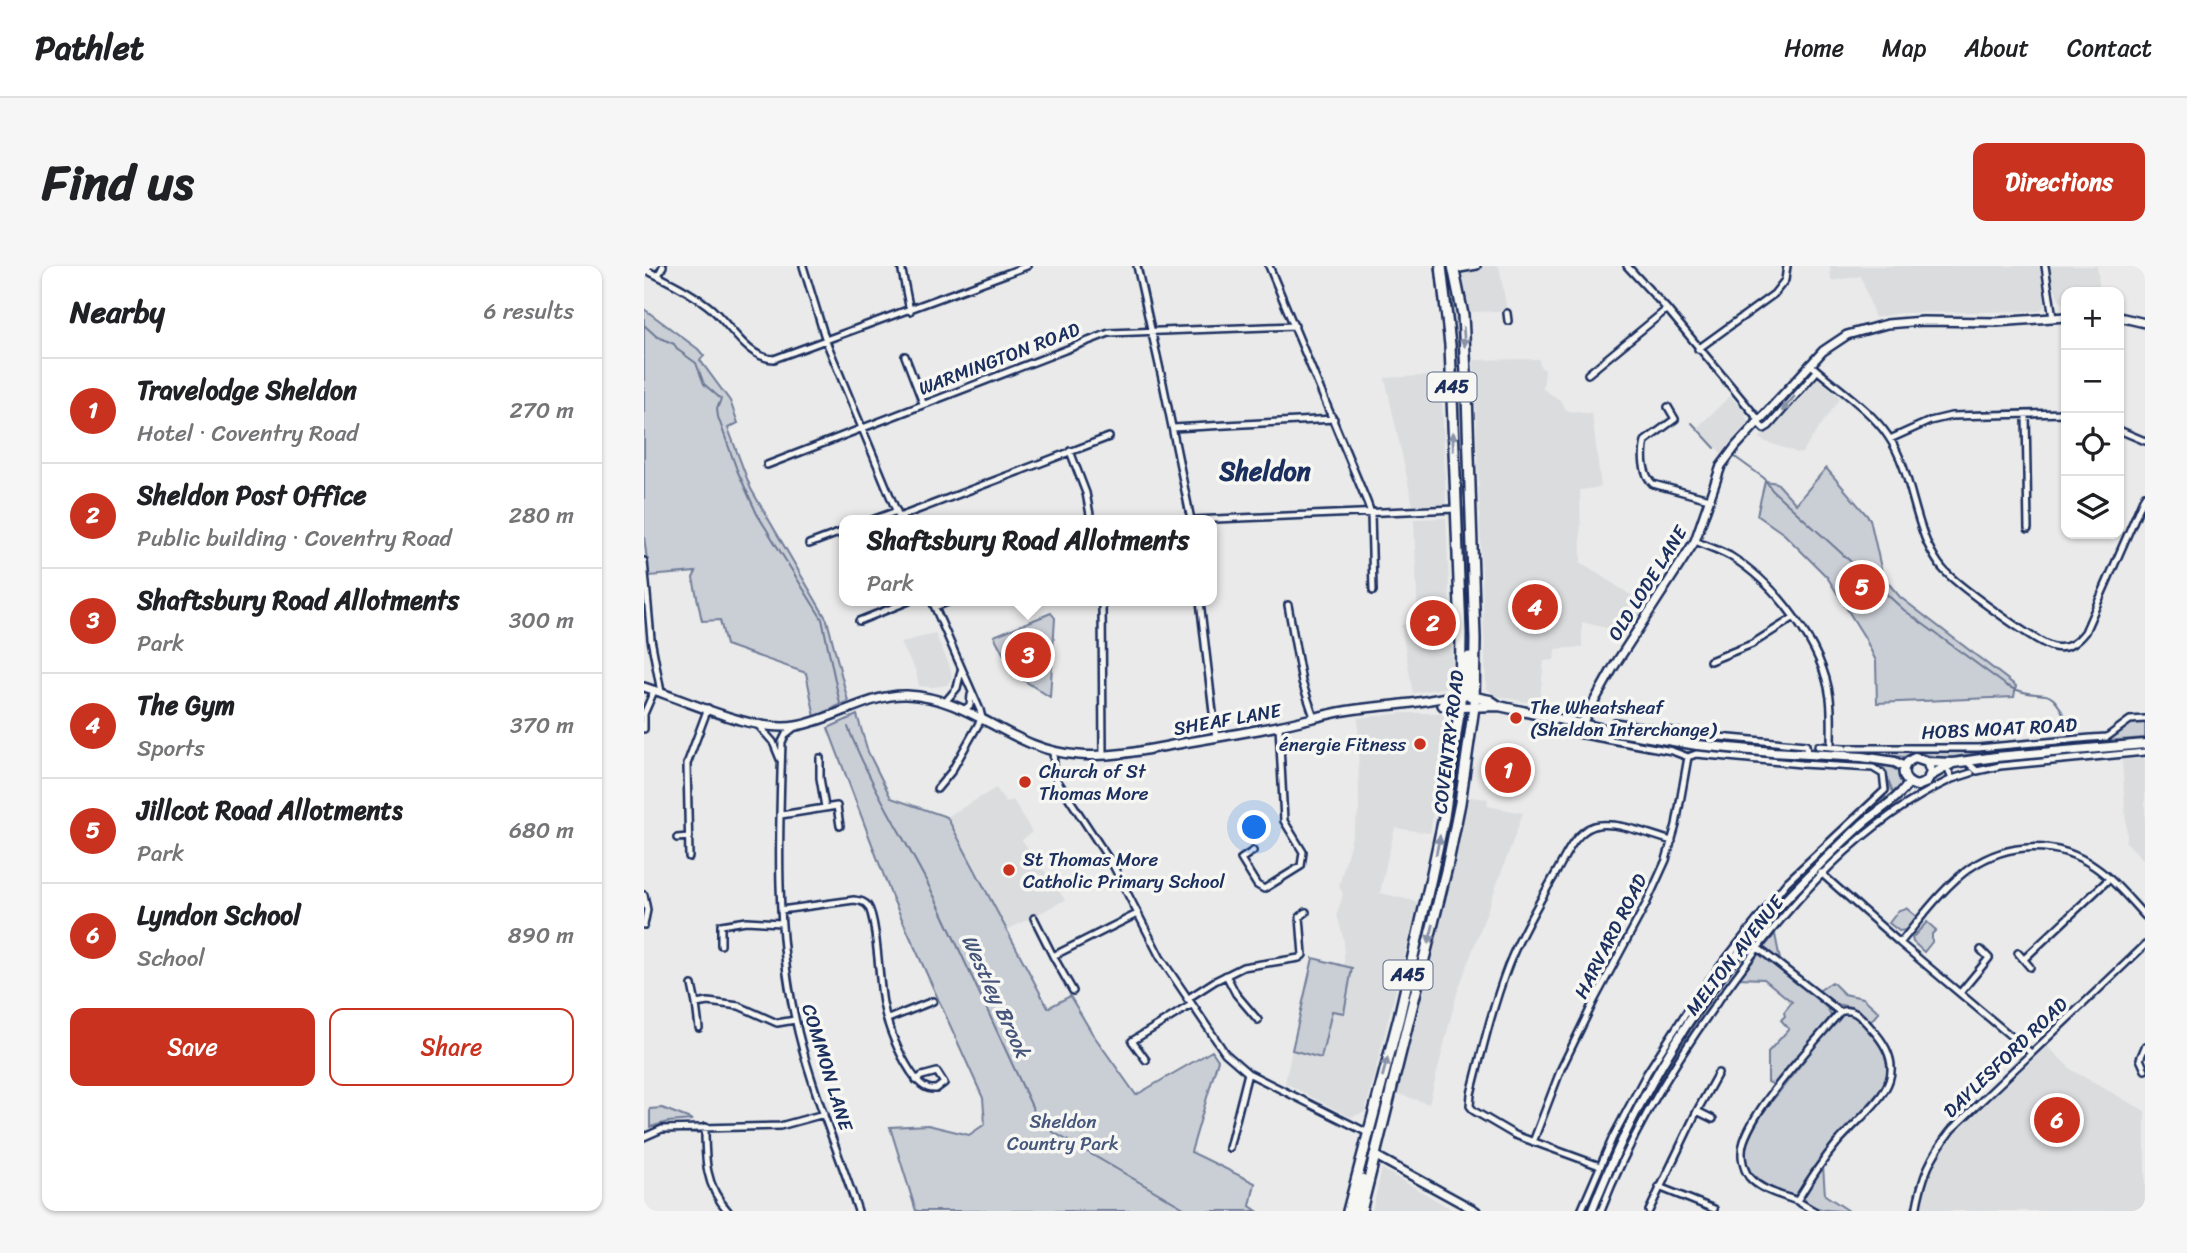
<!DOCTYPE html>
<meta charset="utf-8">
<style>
:root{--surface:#fff;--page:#f6f6f6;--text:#202124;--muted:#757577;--line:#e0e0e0;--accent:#c8321e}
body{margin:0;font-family:Sriracha,sans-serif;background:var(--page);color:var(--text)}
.controls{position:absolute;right:21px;top:21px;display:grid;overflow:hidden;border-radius:14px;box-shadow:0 2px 5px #0004}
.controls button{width:63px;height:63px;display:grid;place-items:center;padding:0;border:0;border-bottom:2px solid var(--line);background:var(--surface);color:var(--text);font:35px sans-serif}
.you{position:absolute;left:611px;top:562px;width:24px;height:24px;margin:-18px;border:5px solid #fff;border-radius:50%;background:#1a73e8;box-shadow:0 0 0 10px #1a73e833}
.badge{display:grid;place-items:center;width:46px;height:46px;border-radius:50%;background:var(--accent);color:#fff;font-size:23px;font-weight:700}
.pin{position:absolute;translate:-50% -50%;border:4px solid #fff;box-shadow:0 2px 7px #0006}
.popup{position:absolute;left:195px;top:249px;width:378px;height:91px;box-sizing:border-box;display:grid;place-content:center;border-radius:14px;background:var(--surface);filter:drop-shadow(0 2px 5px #0005);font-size:23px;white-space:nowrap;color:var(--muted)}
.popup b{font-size:26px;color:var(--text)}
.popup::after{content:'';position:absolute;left:50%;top:100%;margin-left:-14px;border:14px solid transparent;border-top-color:var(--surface)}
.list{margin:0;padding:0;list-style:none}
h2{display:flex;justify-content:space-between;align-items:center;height:91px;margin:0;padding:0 28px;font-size:30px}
h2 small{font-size:23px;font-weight:400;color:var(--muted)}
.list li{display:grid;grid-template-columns:46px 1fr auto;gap:21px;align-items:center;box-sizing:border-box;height:105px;padding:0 28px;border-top:2px solid var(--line)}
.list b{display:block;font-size:26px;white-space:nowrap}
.list p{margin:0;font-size:23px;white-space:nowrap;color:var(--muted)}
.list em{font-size:23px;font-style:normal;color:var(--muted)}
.actions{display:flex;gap:14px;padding:21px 28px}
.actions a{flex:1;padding:16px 0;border:2px solid var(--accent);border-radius:14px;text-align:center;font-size:24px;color:var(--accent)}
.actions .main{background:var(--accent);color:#fff}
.icon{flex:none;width:38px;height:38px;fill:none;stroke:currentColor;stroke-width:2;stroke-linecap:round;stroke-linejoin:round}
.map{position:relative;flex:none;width:1501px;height:945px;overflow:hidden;border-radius:14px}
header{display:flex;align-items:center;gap:42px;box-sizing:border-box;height:98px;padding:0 35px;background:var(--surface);border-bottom:2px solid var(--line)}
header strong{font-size:33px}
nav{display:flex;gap:38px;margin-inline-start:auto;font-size:24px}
.intro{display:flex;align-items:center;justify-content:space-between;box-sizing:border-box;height:168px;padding:0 42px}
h1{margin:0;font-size:49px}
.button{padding:18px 32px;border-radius:14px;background:var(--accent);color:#fff;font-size:24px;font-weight:700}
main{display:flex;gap:42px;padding:0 42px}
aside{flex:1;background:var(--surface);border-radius:14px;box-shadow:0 2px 5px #0004}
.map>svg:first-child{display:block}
.built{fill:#dadcde}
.green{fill:#caced5;stroke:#727e9a;stroke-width:2}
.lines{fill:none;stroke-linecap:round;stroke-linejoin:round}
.stream{stroke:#6c7995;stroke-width:2}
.minor-casing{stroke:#1b2f5e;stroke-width:10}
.tertiary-casing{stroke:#1b2f5e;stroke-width:12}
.secondary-casing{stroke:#1b2f5e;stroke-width:13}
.trunk-casing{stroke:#1b2f5e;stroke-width:14}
.minor{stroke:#f6f6f2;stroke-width:5}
.tertiary{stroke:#f6f6f2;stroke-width:7}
.secondary{stroke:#f6f6f2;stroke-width:8}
.trunk{stroke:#f6f6f2;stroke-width:9}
.oneway{fill:#8892a8}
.poi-dot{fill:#c8321e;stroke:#f6f6f2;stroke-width:2.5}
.labels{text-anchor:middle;stroke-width:7;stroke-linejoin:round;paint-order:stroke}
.shield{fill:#f6f6f2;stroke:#5d6b8a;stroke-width:2}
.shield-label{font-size:18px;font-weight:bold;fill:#1b2f5e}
.street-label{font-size:19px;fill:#1b2f5e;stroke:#f6f6f2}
.poi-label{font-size:19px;fill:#1b2f5e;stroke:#f6f6f2;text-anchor:start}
.park-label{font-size:19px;fill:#47577c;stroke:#f6f6f2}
.water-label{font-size:21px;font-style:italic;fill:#44547a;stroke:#f6f6f2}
.district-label{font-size:26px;font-weight:bold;fill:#1b2f5e;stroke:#f6f6f2}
</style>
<header>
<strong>Pathlet</strong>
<nav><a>Home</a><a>Map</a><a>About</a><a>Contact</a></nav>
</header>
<div class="intro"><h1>Find us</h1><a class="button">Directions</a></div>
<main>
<aside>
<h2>Nearby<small>6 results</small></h2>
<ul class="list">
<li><span class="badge">1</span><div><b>Travelodge Sheldon</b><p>Hotel · Coventry Road</p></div><em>270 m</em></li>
<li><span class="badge">2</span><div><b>Sheldon Post Office</b><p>Public building · Coventry Road</p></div><em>280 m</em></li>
<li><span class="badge">3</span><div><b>Shaftsbury Road Allotments</b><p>Park</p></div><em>300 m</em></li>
<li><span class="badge">4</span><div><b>The Gym</b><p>Sports</p></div><em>370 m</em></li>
<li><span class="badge">5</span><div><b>Jillcot Road Allotments</b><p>Park</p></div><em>680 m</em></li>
<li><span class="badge">6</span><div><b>Lyndon School</b><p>School</p></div><em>890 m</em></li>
</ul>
<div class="actions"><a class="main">Save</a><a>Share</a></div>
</aside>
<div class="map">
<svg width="1501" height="945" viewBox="0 0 1501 945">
<rect width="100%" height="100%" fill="#e9eae9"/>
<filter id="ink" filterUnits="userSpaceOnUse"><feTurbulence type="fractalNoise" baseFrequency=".0143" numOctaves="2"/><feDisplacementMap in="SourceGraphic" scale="14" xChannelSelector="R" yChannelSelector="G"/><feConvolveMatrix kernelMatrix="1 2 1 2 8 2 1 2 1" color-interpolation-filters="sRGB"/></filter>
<g filter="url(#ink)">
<path class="built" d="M814 0H855L863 45 823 46Z
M1186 0H1395L1401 35 1400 41 1395 45 1255 47 1231 52 1217 10 1187 15Z
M1405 0H1453L1456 26H1422V40L1415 34 1408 14Z
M895 93 896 101 901 104 899 123 916 134 923 145 948 148 957 221 936 224 937 297 1002 339 983 367 938 356V381L911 383 910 394 900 395 895 439 850 429 842 421 830 94Z
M797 109 802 238 769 239 741 112Z
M1175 113 1196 132 1157 188 1120 175 1116 172 1169 114Z
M1086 130 1101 146 1104 157 1077 187 1054 161Z
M802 252 809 415 804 421 769 427 757 359 774 356 770 253Z
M291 367 306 401 308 411 303 419 288 421 275 420 272 405 256 377Z
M760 447H793L802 449 804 457 786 567 751 562 743 594 736 627 774 636 721 846 706 851 641 817 648 784 677 792 688 744 700 746 708 703 700 700V675L693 648 699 628 695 620 715 544 714 452Z
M1501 492V595L1481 575 1483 572 1478 494Z
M352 522 362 537 369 534 388 566 378 574 421 634 361 665 303 551Z
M825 531 844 533 843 540 879 547 813 727 785 838 752 827 780 721Z
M1403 780 1429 805 1501 845V945H1277L1286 908 1296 888 1315 864Z
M738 903 811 945H728Z"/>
<path class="green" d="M805 35H808L809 42 813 41 815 44 821 159 819 227 816 239 810 78Z
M0 43 54 83 60 90 56 94 86 135 94 157 84 162 107 223 183 354 204 435 171 451 162 407 82 379 76 354 58 355 49 312 52 306 5 310 0 271Z
M1182 202 1226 253 1239 311 1256 331 1372 420 1370 431 1233 437 1232 395 1221 372 1183 311 1140 268 1113 249 1121 215 1133 217 1152 238Z
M823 240 826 320 823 334 821 333 819 243Z
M407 347 411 352 406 431 370 408 350 370Z
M213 449 224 486 247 532 303 551 404 742 426 730 448 767 492 829 568 785 574 794 547 886 611 917 606 940 613 945H272L246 861 284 859 325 869 341 858 339 832 248 631 184 462Z
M1501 454V472L1462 475 1485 456Z
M1222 484H1330L1333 487 1300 493 1271 486 1260 491 1222 487Z
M1221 496C1238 499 1264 499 1256 523L1249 527 1240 502 1220 499Z
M1241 531 1243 533 1187 582 1106 668 1077 707 998 829 969 885 967 886C972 860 1001 815 1016 792 1080 692 1149 606 1241 531Z
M797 603H798L731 879 724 881 790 615 794 616Z
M1262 642 1273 651 1262 664 1255 665 1245 657 1255 644Z
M1283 656 1292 664 1288 668V676L1280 686 1269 676 1268 672Z
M1131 668 1136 694 1173 726 1188 716 1200 728 1219 732 1235 746 1226 756C1221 751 1214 743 1207 741 1191 737 1194 741 1179 730L1175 735 1184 743 1187 750 1132 820 1124 816V786L1145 763 1137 754 1141 750 1140 746 1148 736 1120 713 1095 712Z
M1103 684 1106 686C1074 729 1042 772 1016 819 993 860 974 903 955 945H952C990 850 1041 765 1103 684Z
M669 692 708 702 700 747 688 745 677 792 648 784Z
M1203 748 1208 749C1232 771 1253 784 1241 819L1173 897 1154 929 1145 930 1125 922 1107 907 1102 896V878L1113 854 1196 749Z
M18 842 49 854 24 856 6 861V843Z
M1179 900 1181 929 1205 945C1189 945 1165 945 1159 931Z"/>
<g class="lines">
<path class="stream" d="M0 59 12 70 30 78 34 84 52 97 60 118 77 133 73 143 74 151 93 204 113 248 178 353 196 438
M1048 157 1071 182
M1091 191 1120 212 1128 224 1260 344 1363 420C1404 440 1403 409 1427 464
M204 461C228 525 267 581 296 642 329 713 362 784 395 856L409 866 545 945"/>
<defs>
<path id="minor" d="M159 0 182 75 256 254
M257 0 266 45
M493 0 519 117 547 254
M625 0 723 236 727 247 729 325
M983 0 1023 43 1115 154
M1401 0 1409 52
M0 3C22 14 43 24 63 39 85 55 101 92 130 93L383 0
M810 4 833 0
M14 10 19 0
M863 47 864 55
M1054 83 1130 28 1141 14 1143 0
M261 90 279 137
M1166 98C1190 120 1226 143 1244 170 1266 202 1268 244 1284 279 1288 287 1293 296 1298 302 1309 316 1394 379 1410 381 1424 384 1433 376 1441 366L1501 229
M944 108 1023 43
M1024 141 1031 153 1001 175C998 188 998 208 1009 218L1065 233
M1382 148 1384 263
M1113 156 1120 163 1125 160 1173 105
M529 162 690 153
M1475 164 1501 175
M1246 173 1286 155 1307 150 1422 147
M426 185 442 227 447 254
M123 199 465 67 651 60
M255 251 465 171
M228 254 253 245
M548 254 812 243
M1051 275C1063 280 1075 284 1086 290 1131 317 1179 379 1186 432 1188 448 1187 465 1187 481
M165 278 200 265
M0 295 7 373 17 426
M288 335 336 444 338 452 307 506 293 523
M458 335 459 489
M556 335 572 472
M644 339 658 416 670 451
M291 341 306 335
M215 355 265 335
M1066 395 1108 378 1149 352
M302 435 313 422 317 405
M321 443 326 439 327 429
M937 459 934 468 1028 485 1044 491
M115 460 129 476 136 493
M152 460 142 468 138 476C135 567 131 662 151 752 165 818 193 881 214 945
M0 463V448L10 425
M969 465 971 456 1053 469 1162 479 1163 488
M1174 480 1200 482
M1205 482H1334L1447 472 1463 471 1486 454 1501 453
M409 486 411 511 470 601 516 691 581 787 604 807 724 867
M176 492V512L181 541
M1322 495 1333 505 1356 500 1501 486
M1308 513 1327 507
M137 549 193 540 196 560
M33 572 45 571
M609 585 597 593 613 619 620 623 657 600 659 586 640 555 635 460
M45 591 43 498 64 442
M1177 607 1256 677 1387 787
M0 629 3 644 0 659
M137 644 210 634C216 635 220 635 224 640 233 653 235 717 239 737 243 760 254 786 267 806 274 816 280 824 292 823L300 817 293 806 278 810 272 814
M390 652 409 690 493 648
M1105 675 1196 746C1210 741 1218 752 1227 762 1275 813 1227 838 1193 877 1178 895 1165 915 1153 935 1137 929 1116 924 1105 911 1098 901 1096 886 1100 875 1114 835 1168 780 1196 746
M1256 677C1277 652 1299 621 1326 602 1364 576 1413 574 1451 601 1470 614 1485 633 1501 650
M77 679V659L102 655 137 657
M1374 687 1386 701
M409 690 429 725
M1380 693 1465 613
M582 709 592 728 614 754
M48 719 52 738 64 736 95 740 133 757 151 754
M1316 727 1345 692 1337 684
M543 733 571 715 599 701 655 692 659 689 656 651 662 646
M52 738 55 762
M244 753 289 735
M1501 781 1496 793 1501 804
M502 794 488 775 547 739
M1053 845 1069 853
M61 861C61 893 61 920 84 945
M0 871 18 863 136 860 180 848
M889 876 917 803 951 733 1002 638 1022 594 1032 559 1044 491
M585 882 604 807
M956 900 871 869 830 845 826 840 827 828C838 785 848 742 864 700 877 667 896 635 913 605 922 589 931 566 950 560 970 554 1007 569 1028 575
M1015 921 1070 943
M1153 935 1170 945
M937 945 969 871 1003 807 1054 728 1143 616 1241 524 1239 508 1229 502 1157 498 1052 488 1044 491
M957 945C990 860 1037 784 1091 712 1149 633 1218 555 1308 513L1305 506
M1005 945 1053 845 1074 807
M1272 945C1278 911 1286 891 1308 863L1501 679"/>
<path id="tertiary" d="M1475 51 1501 57
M0 421C43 434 108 467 152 460 189 454 228 427 263 429 330 432 367 485 435 489 472 492 510 482 545 476 575 471 604 466 634 460 654 456 675 450 695 446 721 441 748 440 774 436 788 434 801 431 816 429
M937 459 969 402 1051 275 1077 200 1092 180 1179 85 1203 69 1243 58 1279 55 1352 56 1422 51
M732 890 832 945
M948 945C992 830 1059 719 1145 630 1168 606 1192 582 1217 559 1233 545 1253 534 1265 517"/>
<path id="secondary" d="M826 430 846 434 855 440
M816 441 855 440 969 465 1053 479 1128 486 1218 491 1251 496 1260 501
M1283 496 1287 506 1283 516 1273 520C1256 516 1255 498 1271 492L1283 496 1309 497 1352 491 1501 478
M1286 510 1309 497"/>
<path id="trunk" d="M799 439C831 429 824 420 825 391
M704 945 755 751 787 612 800 551 816 441 817 367 806 79 797 0
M710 945 718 913
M717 945 803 601 816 537 830 441 831 373 823 128 819 49 809 0"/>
</defs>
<use href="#minor" class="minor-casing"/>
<use href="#tertiary" class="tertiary-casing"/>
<use href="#secondary" class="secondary-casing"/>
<use href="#trunk" class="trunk-casing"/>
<use href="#minor" class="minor"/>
<use href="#tertiary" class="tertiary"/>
<use href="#secondary" class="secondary"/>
<use href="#trunk" class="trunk"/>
</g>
<defs><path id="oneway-solid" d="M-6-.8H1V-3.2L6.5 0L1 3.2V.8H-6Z" transform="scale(1.75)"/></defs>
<g class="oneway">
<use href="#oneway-solid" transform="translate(820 71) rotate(86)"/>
<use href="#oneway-solid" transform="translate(1144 138) rotate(130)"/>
<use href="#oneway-solid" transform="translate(809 175) rotate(-92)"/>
<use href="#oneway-solid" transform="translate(794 579) rotate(-79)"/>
<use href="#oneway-solid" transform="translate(787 668) rotate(104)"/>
<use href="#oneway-solid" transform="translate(741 801) rotate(-75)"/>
</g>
</g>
<g class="poi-dot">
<circle cx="872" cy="452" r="7"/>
<circle cx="776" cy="478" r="7"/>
<circle cx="381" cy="516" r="7"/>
<circle cx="365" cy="604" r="7"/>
</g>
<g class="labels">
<g class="shield">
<rect x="783.5" y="106.5" width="49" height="29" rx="5"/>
<rect x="739.5" y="694.5" width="49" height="29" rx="5"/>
</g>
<g class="shield-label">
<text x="808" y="127">A45</text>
<text x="764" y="715">A45</text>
</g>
<g class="street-label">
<text transform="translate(355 92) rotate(-21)" y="7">WARMINGTON ROAD</text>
<text transform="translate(1003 317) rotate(-58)" y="7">OLD LODE LANE</text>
<text transform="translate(583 453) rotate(-10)" y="7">SHEAF LANE</text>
<text transform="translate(1355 462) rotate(-3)" y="7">HOBS MOAT ROAD</text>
<text transform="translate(804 476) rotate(-83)" y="7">COVENTRY ROAD</text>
<text transform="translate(966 670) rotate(-63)" y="7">HARVARD ROAD</text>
<text transform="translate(1090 689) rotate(-52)" y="7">MELTON AVENUE</text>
<text transform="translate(1361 791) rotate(-44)" y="7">DAYLESFORD ROAD</text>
<text transform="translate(184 801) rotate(73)" y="7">COMMON LANE</text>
</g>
<g class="poi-label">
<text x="886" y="448">The Wheatsheaf<tspan x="886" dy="22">(Sheldon Interchange)</tspan></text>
<text x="762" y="485" text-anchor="end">énergie Fitness</text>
<text x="395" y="512">Church of St<tspan x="395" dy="22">Thomas More</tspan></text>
<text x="379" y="600">St Thomas More<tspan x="379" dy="22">Catholic Primary School</tspan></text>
</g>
<g class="park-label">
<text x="419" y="862">Sheldon<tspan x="419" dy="22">Country Park</tspan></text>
</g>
<g class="water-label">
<text transform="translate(352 730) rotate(65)" y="7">Westley Brook</text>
</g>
<g class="district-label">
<text x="621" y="214">Sheldon</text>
</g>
</g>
</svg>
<div class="controls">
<button>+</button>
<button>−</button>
<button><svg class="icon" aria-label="locate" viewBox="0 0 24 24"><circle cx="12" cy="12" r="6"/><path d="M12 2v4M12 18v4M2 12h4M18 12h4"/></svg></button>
<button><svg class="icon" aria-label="layers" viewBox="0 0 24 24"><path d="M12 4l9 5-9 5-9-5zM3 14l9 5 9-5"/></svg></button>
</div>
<div class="you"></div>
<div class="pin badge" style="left:864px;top:504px">1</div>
<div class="pin badge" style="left:789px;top:357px">2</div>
<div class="pin badge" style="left:384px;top:389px">3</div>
<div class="popup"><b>Shaftsbury Road Allotments</b>Park</div>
<div class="pin badge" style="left:891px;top:341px">4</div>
<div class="pin badge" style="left:1218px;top:321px">5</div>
<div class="pin badge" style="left:1413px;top:854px">6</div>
</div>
</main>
